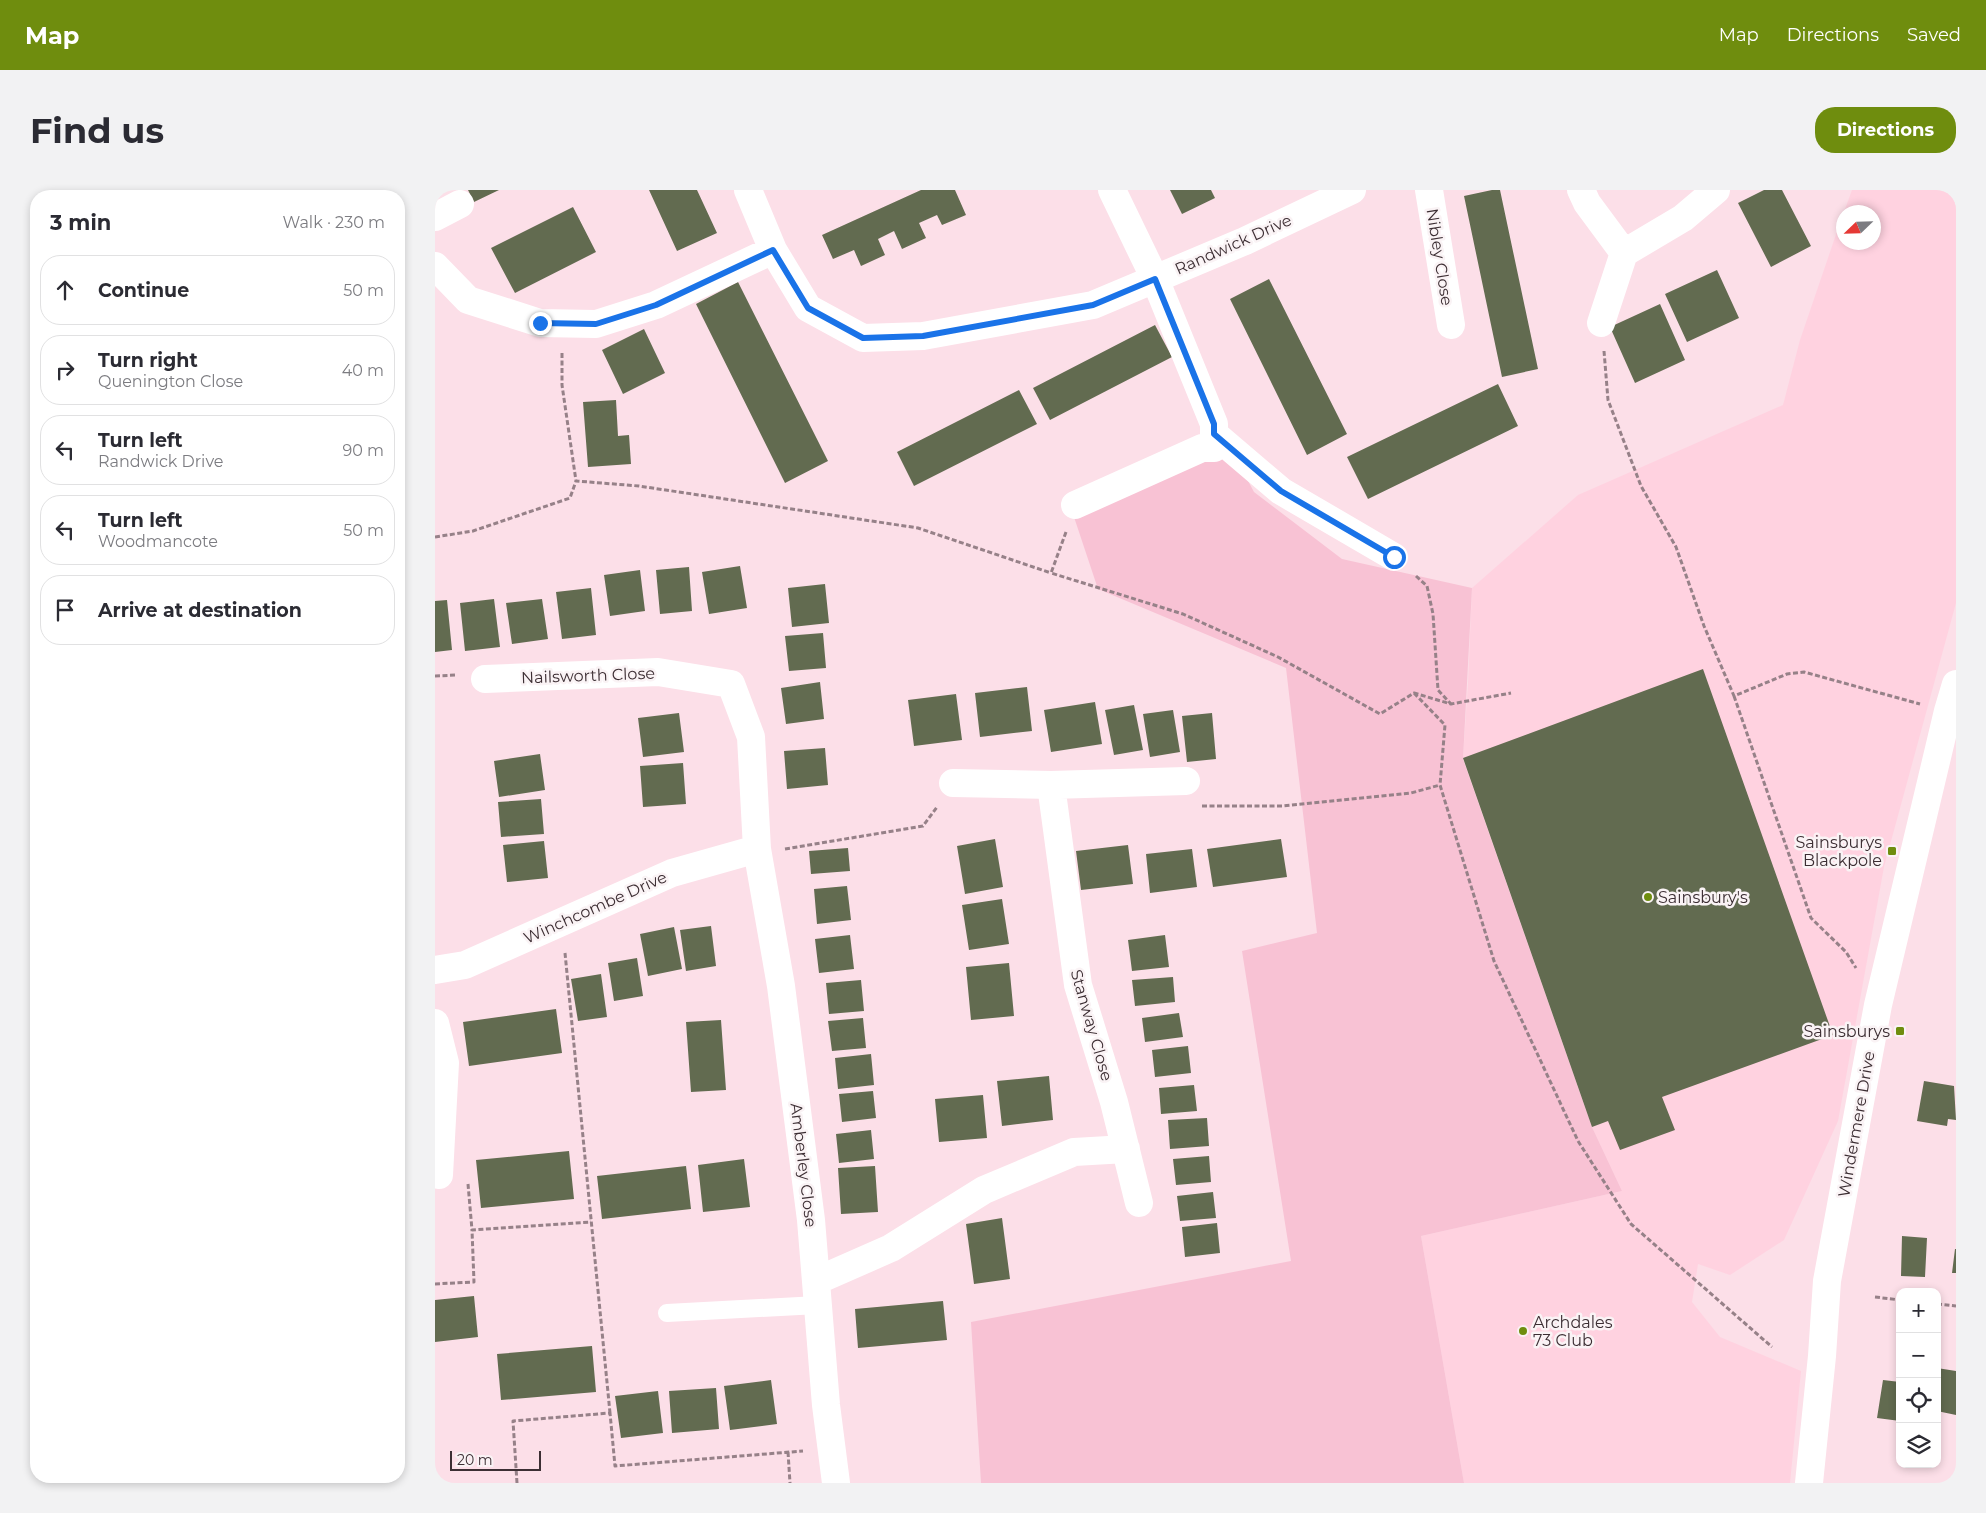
<!DOCTYPE html>
<meta charset="utf-8">
<style>
:root{--surface:#fff;--page:#f2f2f3;--text:#2b2b33;--muted:#7c7c81;--line:#e1e1e2;--accent:#6f8d0e}
body{margin:0;font-family:Montserrat,sans-serif;background:var(--page);color:var(--text)}
.controls{position:absolute;right:15px;bottom:15px;display:grid;overflow:hidden;border-radius:10px;box-shadow:0 2px 8px #0003}
.controls button{width:45px;height:45px;display:grid;place-items:center;padding:0;border:0;border-bottom:1px solid var(--line);background:var(--surface);color:var(--text);font:25px sans-serif}
.compass{position:absolute;left:1401px;top:15px;width:45px;height:45px;border-radius:50%;background:var(--surface);box-shadow:0 2px 8px #0003;rotate:247deg}
.scale{position:absolute;left:15px;bottom:12px;width:91px;box-sizing:border-box;padding-left:5px;border:2px solid #3c2e33;border-top:0;font-size:14px;line-height:18px;white-space:nowrap;color:#3c2e33;-webkit-text-stroke:4px #faf3f5;paint-order:stroke}
.stop{position:absolute;width:15px;height:15px;margin:-11px;border:4px solid #1a73e8;border-radius:50%;background:#fff}
.stop.end{background:#1a73e8;border-color:#fff;box-shadow:0 1px 5px #0008}
.list{margin:0;padding:0;list-style:none}
h2{display:flex;justify-content:space-between;align-items:center;height:65px;margin:0;padding:0 20px;font-size:21px}
h2 small{font-size:16px;font-weight:400;color:var(--muted)}
.list li{display:grid;grid-template-columns:32px 1fr auto;gap:15px;align-items:center;box-sizing:border-box;height:70px;margin:0 10px 10px;padding:0 10px;border:1px solid var(--line);border-radius:20px}
.list b{display:block;font-size:19px;white-space:nowrap}
.list p{margin:0;font-size:16px;white-space:nowrap;color:var(--muted)}
.list em{font-size:16px;font-style:normal;color:var(--muted)}
.icon{flex:none;width:28px;height:28px;fill:none;stroke:currentColor;stroke-width:2;stroke-linecap:round;stroke-linejoin:round}
.map{position:relative;flex:none;width:1521px;height:1293px;overflow:hidden;border-radius:20px}
header{display:flex;align-items:center;gap:30px;box-sizing:border-box;height:70px;padding:0 25px;background:var(--accent);color:#fff}
header strong{font-size:24px}
nav{display:flex;gap:28px;margin-inline-start:auto;font-size:18px}
.intro{display:flex;align-items:center;justify-content:space-between;box-sizing:border-box;height:120px;padding:0 30px}
h1{margin:0;font-size:35px}
.button{padding:12px 22px;border-radius:20px;background:var(--accent);color:#fff;font-size:18px;font-weight:700}
main{display:flex;gap:30px;padding:0 30px}
aside{flex:1;background:var(--surface);border-radius:20px;box-shadow:0 2px 8px #0003}
.map>svg:first-child{display:block}
.built{fill:#ffd2e0}
.green{fill:#f8c2d4}
.building{fill:#626b50}
.lines{fill:none;stroke-linecap:round;stroke-linejoin:round}
.path{stroke:#968188;stroke-width:3;stroke-dasharray:5 2.5;stroke-linecap:butt}
.service{stroke:#fff;stroke-width:18}
.minor{stroke:#fff;stroke-width:28}
.tertiary{stroke:#fff;stroke-width:28}
.route{stroke:#1a73e8;stroke-width:6}
.poi-dot{fill:#6f8d0e;stroke:#faf3f5;stroke-width:2}
.labels{text-anchor:middle;stroke-width:5;stroke-linejoin:round;paint-order:stroke}
.street-label{font-size:16px;fill:#3c2e33;stroke:#faf3f5}
.poi-label{font-size:16px;fill:#3c2e33;stroke:#faf3f5;text-anchor:end}
</style>
<header>
<strong>Map</strong>
<nav><a>Map</a><a>Directions</a><a>Saved</a></nav>
</header>
<div class="intro"><h1>Find us</h1><a class="button">Directions</a></div>
<main>
<aside>
<h2>3 min<small>Walk · 230 m</small></h2>
<ul class="list">
<li><svg class="icon" aria-label="ahead" viewBox="0 0 24 24"><path d="M12 20V5M6 11l6-6 6 6"/></svg><div><b>Continue</b></div><em>50 m</em></li>
<li><svg class="icon" aria-label="right" viewBox="0 0 24 24"><path d="M7 20v-9h11M14 6l5 5-5 5"/></svg><div><b>Turn right</b><p>Quenington Close</p></div><em>40 m</em></li>
<li><svg class="icon" aria-label="left" viewBox="0 0 24 24"><path d="M17 20v-9H6M10 6l-5 5 5 5"/></svg><div><b>Turn left</b><p>Randwick Drive</p></div><em>90 m</em></li>
<li><svg class="icon" aria-label="left" viewBox="0 0 24 24"><path d="M17 20v-9H6M10 6l-5 5 5 5"/></svg><div><b>Turn left</b><p>Woodmancote</p></div><em>50 m</em></li>
<li><svg class="icon" aria-label="arrive" viewBox="0 0 24 24"><path d="M6 21V4h12l-3 4 3 4H6"/></svg><div><b>Arrive at destination</b></div></li>
</ul>
</aside>
<div class="map">
<svg width="1521" height="1293" viewBox="0 0 1521 1293">
<rect width="100%" height="100%" fill="#fcdfe8"/>
<path class="built" d="M1417 0H1521V413L1449 677 1403 931 1349 1050 1295 1085 1263 1074 1257 1112 1285 1147 1366 1181 1355 1293H1029L986 1046 1187 1001 1157 937 1028 568 1033 493 1037 398 1143 305 1348 215 1365 150 1408 24V52H1438V22H1409Z"/>
<path class="green" d="M790 248 819 302 907 369 1037 398 1028 569 1157 937 1187 1001 986 1046 1029 1293H546L536 1132 856 1071 807 761 882 743 851 478 663 399 637 321Z"/>
<path class="building" d="M33 0H64L39 12Z
M214 0H262L282 43 242 61Z
M486 0H520L531 25 507 35 502 25 484 33 491 48 467 59 459 41 443 49 450 65 426 76 419 60 398 69 387 45Z
M735 0H776L780 8 747 24Z
M1057 0H1065L1103 179 1067 187 1029 6Z
M1329 0H1347L1376 56 1336 77 1303 13Z
M138 17 161 62 80 103 56 58Z
M1282 80 1304 128 1252 152 1230 104Z
M834 89 912 244 872 265 795 109Z
M303 92 393 271 350 293 261 114Z
M1225 114 1250 170 1200 193 1175 137Z
M720 135 737 167 615 230 598 198Z
M209 139 230 183 188 204 167 160Z
M1063 194 1083 236 933 309 912 267Z
M584 200 602 234 479 296 462 262Z
M181 210 183 246 194 245 196 274 153 277 148 212Z
M305 376 312 418 274 424 267 382Z
M254 377 257 421 225 424 221 380Z
M205 380 210 421 175 426 169 385Z
M390 394 394 433 357 437 353 398Z
M156 398 161 445 127 449 121 402Z
M59 409 65 457 30 461 25 413Z
M107 409 113 449 77 454 71 413Z
M12 410 17 460 0 462V411Z
M388 443 391 478 354 481 350 446Z
M1268 479 1398 845 1227 907 1240 940 1185 960 1173 931 1157 937 1028 568Z
M385 492 389 529 351 534 346 498Z
M592 497 597 541 545 547 540 503Z
M521 504 527 550 479 556 473 510Z
M660 512 667 554 616 562 609 520Z
M699 515 708 560 679 565 670 520Z
M738 520 745 562 715 567 708 524Z
M244 523 249 562 208 567 203 528Z
M777 523 781 569 752 572 747 526Z
M390 558 393 595 352 599 349 561Z
M105 564 110 600 64 607 59 571Z
M248 573 251 614 208 617 205 576Z
M106 609 109 644 66 647 63 612Z
M560 649 568 697 530 704 522 656Z
M846 649 852 687 778 697 772 659Z
M109 651 113 688 72 692 68 655Z
M693 655 698 694 646 700 641 661Z
M413 658 415 681 376 684 374 661Z
M757 659 762 697 715 703 711 664Z
M412 696 416 730 382 734 379 699Z
M567 709 574 754 534 760 527 715Z
M276 736 281 776 251 781 245 740Z
M239 737 247 779 213 786 205 744Z
M415 745 419 779 384 783 380 749Z
M730 745 734 777 697 781 693 750Z
M202 768 208 806 179 811 173 773Z
M574 773 579 826 536 830 531 777Z
M166 784 172 827 143 831 136 789Z
M738 787 740 812 700 816 697 790Z
M426 790 429 821 394 824 391 793Z
M121 819 127 863 34 876 28 832Z
M744 823 748 847 710 852 707 828Z
M428 828 431 858 397 861 393 831Z
M286 830 291 900 256 902 251 832Z
M753 856 756 883 720 887 717 860Z
M436 864 439 895 403 899 400 868Z
M614 886 618 930 567 936 562 891Z
M1489 891 1519 896 1521 930 1513 929 1512 936 1482 931Z
M759 895 762 921 726 924 724 898Z
M438 901 441 928 407 932 404 904Z
M548 905 552 948 504 952 500 909Z
M772 928 774 956 735 959 733 930Z
M436 940 439 969 404 973 401 944Z
M134 961 139 1009 46 1018 41 970Z
M774 966 776 992 741 995 738 969Z
M309 969 315 1017 268 1022 263 975Z
M251 976 256 1019 167 1029 162 986Z
M440 976 443 1022 406 1024 403 978Z
M778 1002 781 1028 745 1031 742 1006Z
M567 1028 575 1089 539 1094 531 1034Z
M782 1033 785 1063 750 1067 747 1037Z
M1467 1046 1492 1048 1490 1087 1466 1086Z
M1520 1059H1521V1083H1517Z
M39 1106 43 1147 0 1152V1110Z
M508 1111 512 1150 423 1158 420 1119Z
M157 1156 161 1202 66 1210 62 1164Z
M1502 1178 1521 1181V1225L1502 1221Z
M336 1190 342 1234 295 1240 289 1196Z
M1448 1190 1465 1192V1231L1442 1228Z
M281 1198 284 1239 237 1243 234 1201Z
M223 1201 228 1243 186 1248 180 1206Z"/>
<g class="lines">
<path class="path" d="M1169 161 1173 210 1206 296 1241 357 1269 436 1299 506 1352 484 1369 482 1485 514
M127 163V195L141 291 204 296 483 338 616 383
M631 342 616 383 748 424 843 467 945 524 979 503 1016 514 1076 503
M0 347 38 341 135 308 141 291
M981 386 992 396 998 424 1003 500 1016 514
M0 486 22 485
M979 503 1010 535 1005 595 1059 771 1143 951 1196 1034 1337 1157
M1299 506 1376 728 1411 762 1421 778
M767 616H847L976 603 1005 595
M350 659 488 636 502 617
M130 763 175 1223
M33 994 37 1040
M0 1094 39 1092 37 1040 156 1032
M1440 1107 1465 1110
M1502 1114 1521 1116
M353 1262 355 1293
M82 1293 78 1231 175 1223 180 1276 368 1261"/>
<path class="service" d="M232 1123 383 1115"/>
<path class="minor" d="M313 0 338 60 373 118 428 148 488 146 658 115 810 51 917 0
M994 0 1016 135
M1146 0 1152 13 1189 63 1248 28 1281 0
M0 27 25 14
M0 76 33 110 105 133 161 134 221 115 338 60
M1166 133 1189 63
M779 244 846 301 959 367
M640 315 767 258H779V234L720 89 677 0
M50 489 223 482 296 494 316 547 322 659 346 796 376 1030 391 1215 401 1293
M518 593 616 595 751 591
M616 595 643 795 679 912 704 1013
M0 780 30 775 237 683 322 659
M0 833 10 873 4 985
M381 1091 456 1058 549 1000 639 962 691 959"/>
<path class="tertiary" d="M1374 1293 1387 1166 1392 1091 1443 815 1513 521 1521 494"/>
</g>
<g class="lines">
<path class="route" d="M105 133 161 134 221 115 338 60 373 118 428 148 488 146 658 115 720 89 779 234V244L846 301 959 367"/>
</g>
<g class="poi-dot">
<rect x="1452" y="656" width="10" height="10" rx="2.5"/>
<circle cx="1213" cy="707" r="5"/>
<rect x="1460" y="836" width="10" height="10" rx="2.5"/>
<circle cx="1088" cy="1141" r="5"/>
</g>
<g class="labels">
<g class="street-label">
<text transform="translate(798 54) rotate(-24)" y="6">Randwick Drive</text>
<text transform="translate(1005 67) rotate(81)" y="6">Nibley Close</text>
<text transform="translate(153 485) rotate(-2)" y="6">Nailsworth Close</text>
<text transform="translate(160 717) rotate(-24)" y="6">Winchcombe Drive</text>
<text transform="translate(657 835) rotate(74)" y="6">Stanway Close</text>
<text transform="translate(1421 934) rotate(-80)" y="6">Windermere Drive</text>
<text transform="translate(369 975) rotate(83)" y="6">Amberley Close</text>
</g>
<g class="poi-label">
<text x="1447" y="658">Sainsburys<tspan x="1447" dy="18">Blackpole</tspan></text>
<text x="1223" y="713" text-anchor="start">Sainsbury's</text>
<text x="1455" y="847">Sainsburys</text>
<text x="1098" y="1138" text-anchor="start">Archdales<tspan x="1098" dy="18">73 Club</tspan></text>
</g>
</g>
</svg>
<div class="controls">
<button>+</button>
<button>−</button>
<button><svg class="icon" aria-label="locate" viewBox="0 0 24 24"><circle cx="12" cy="12" r="6"/><path d="M12 2v4M12 18v4M2 12h4M18 12h4"/></svg></button>
<button><svg class="icon" aria-label="layers" viewBox="0 0 24 24"><path d="M12 4l9 5-9 5-9-5zM3 14l9 5 9-5"/></svg></button>
</div>
<svg class="compass" viewBox="-18 -18 36 36"><path d="M0-13l5 13h-10z" fill="#e53935"/><path d="M0 13l5-13h-10z" fill="#7c7c81"/></svg>
<div class="scale">20 m</div>
<div class="stop" style="left:959px;top:367px"></div>
<div class="stop end" style="left:105px;top:133px"></div>
</div>
</main>
